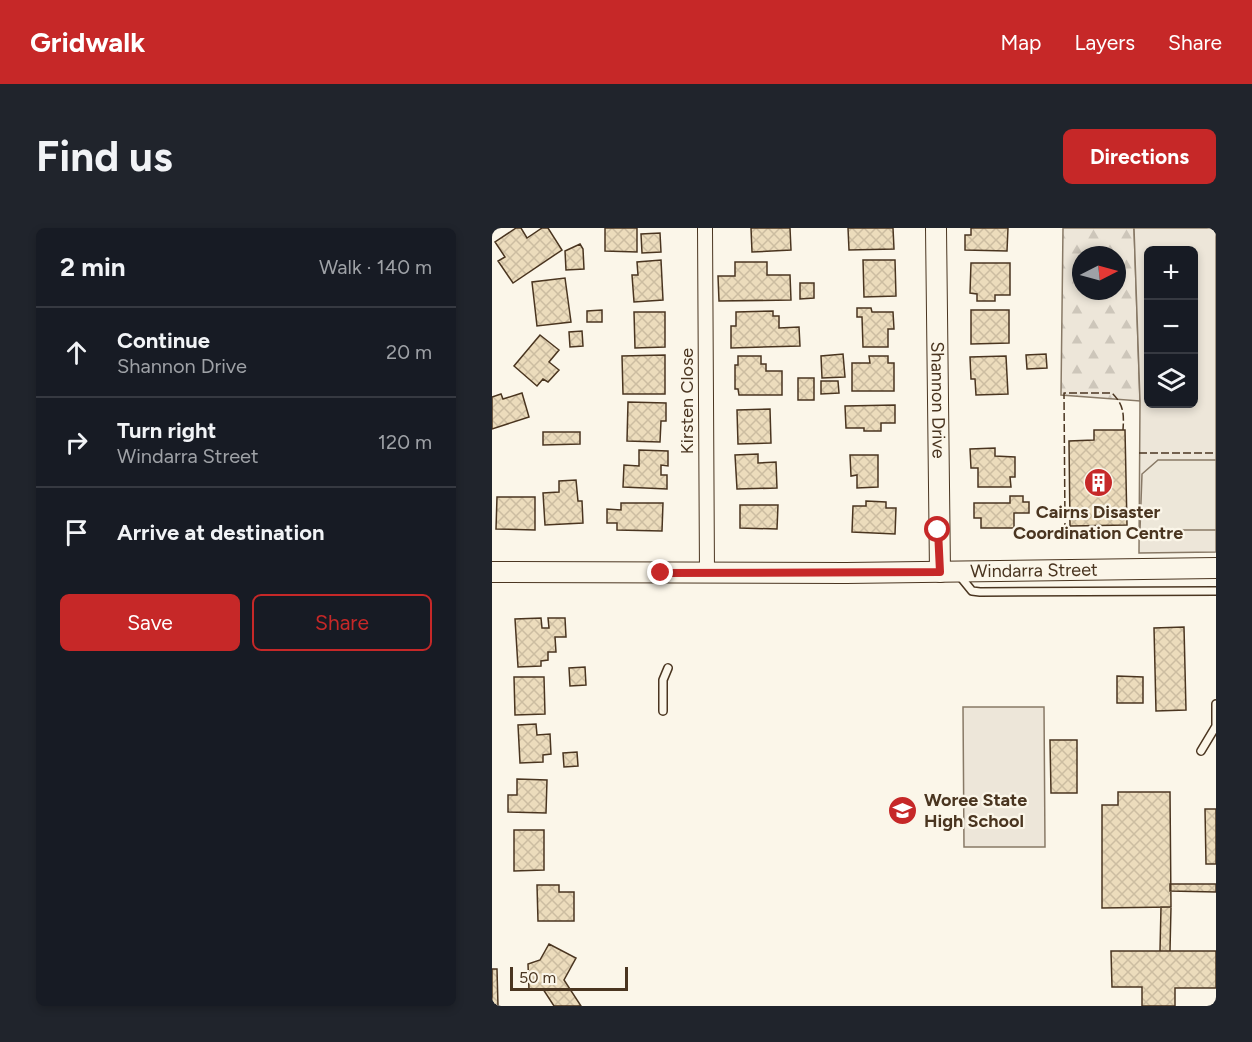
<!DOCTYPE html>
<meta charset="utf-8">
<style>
:root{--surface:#171b24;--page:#20242c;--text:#f1f3f6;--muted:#9ea1a6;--line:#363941;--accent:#c62828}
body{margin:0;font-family:Figtree,sans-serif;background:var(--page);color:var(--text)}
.controls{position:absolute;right:18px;top:18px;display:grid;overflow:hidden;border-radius:9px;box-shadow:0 3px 9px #0003}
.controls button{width:54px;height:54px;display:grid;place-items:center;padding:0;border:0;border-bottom:2px solid var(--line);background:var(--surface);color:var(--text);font:30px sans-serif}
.compass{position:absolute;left:580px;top:18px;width:54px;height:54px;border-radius:50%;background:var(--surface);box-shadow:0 3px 9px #0003;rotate:84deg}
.scale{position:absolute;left:18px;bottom:15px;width:118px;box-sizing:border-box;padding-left:6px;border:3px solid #4a3520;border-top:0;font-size:16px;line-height:21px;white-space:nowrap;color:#4a3520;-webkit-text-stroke:4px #fbf6e9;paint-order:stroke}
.stop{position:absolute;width:18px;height:18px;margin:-14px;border:4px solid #c62828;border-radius:50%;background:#fff}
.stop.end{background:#c62828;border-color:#fff;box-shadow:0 2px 6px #0008}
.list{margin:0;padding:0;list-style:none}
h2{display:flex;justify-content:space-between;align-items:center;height:78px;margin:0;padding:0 24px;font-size:26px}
h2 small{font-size:20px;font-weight:400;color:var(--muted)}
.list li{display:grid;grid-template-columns:39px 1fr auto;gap:18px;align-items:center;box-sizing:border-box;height:90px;padding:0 24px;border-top:2px solid var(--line)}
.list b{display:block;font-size:22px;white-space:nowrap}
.list p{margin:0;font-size:20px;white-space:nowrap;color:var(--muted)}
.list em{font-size:20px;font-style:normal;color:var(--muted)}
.actions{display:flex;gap:12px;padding:18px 24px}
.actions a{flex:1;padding:14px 0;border:2px solid var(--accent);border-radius:9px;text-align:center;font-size:21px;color:var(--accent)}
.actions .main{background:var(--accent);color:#fff}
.icon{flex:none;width:33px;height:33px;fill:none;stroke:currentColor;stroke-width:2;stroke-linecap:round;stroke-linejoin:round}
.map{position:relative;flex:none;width:724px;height:778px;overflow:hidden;border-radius:9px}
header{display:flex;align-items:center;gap:36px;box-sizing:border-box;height:84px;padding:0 30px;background:var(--accent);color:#fff}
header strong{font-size:28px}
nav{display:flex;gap:33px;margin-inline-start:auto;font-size:21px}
.intro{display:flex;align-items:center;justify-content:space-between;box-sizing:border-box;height:144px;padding:0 36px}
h1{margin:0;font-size:42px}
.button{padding:15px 27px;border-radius:9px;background:var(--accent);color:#fff;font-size:21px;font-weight:700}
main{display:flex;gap:36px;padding:0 36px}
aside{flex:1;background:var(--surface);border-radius:9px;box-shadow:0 3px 9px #0003}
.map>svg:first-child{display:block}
.forest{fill:url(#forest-firs);stroke:#887966;stroke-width:1.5;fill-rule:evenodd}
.park{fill:#ede6d9;stroke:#887966;stroke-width:1.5;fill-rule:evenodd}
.parking{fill:#ede7d9;stroke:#887966;stroke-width:1.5}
.building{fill:url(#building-cross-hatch);stroke:#4a3520;stroke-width:1.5}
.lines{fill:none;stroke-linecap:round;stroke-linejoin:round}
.lane-casing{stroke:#4a3520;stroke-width:10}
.street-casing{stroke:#4a3520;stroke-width:16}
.secondary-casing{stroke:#4a3520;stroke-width:22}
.lane{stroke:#fbf6e9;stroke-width:7}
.street{stroke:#fbf6e9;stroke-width:14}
.secondary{stroke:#fbf6e9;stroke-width:20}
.fence{stroke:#4a3520;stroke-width:1.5;stroke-dasharray:8 3;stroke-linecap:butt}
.route{stroke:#c62828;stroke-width:8}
.labels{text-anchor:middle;stroke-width:4.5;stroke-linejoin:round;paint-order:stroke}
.street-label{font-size:18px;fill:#4a3520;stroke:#fbf6e9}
.poi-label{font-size:18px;font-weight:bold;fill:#4a3520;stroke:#fbf6e9}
</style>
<header>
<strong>Gridwalk</strong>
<nav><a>Map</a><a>Layers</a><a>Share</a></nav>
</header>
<div class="intro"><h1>Find us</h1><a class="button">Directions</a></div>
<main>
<aside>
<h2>2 min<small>Walk · 140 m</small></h2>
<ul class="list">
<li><svg class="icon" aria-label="ahead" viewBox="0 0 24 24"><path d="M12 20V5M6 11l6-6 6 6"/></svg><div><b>Continue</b><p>Shannon Drive</p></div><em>20 m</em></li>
<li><svg class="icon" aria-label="right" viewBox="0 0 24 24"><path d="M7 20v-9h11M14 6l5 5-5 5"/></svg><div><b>Turn right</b><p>Windarra Street</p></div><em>120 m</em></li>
<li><svg class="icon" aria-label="arrive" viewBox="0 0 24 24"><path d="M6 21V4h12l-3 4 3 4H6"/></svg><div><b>Arrive at destination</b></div></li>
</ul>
<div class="actions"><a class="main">Save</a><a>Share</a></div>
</aside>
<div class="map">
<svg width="724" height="778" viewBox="0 0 724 778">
<defs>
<pattern id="forest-firs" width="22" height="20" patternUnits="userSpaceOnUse" patternTransform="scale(1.5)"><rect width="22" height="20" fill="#ede6d9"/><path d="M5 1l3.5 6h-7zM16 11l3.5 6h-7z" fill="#cdc6ba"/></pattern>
<pattern id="building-cross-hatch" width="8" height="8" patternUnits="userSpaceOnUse" patternTransform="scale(1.5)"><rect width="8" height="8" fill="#ecdcbc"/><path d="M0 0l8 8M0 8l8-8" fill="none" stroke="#ccbda1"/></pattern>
</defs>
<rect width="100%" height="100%" fill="#fbf6e9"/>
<path class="forest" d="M571 0H642L648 173 569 167ZM589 27H625V63H589Z"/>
<path class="park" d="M642 0H724V324L647 325 648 173ZM656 22H702V176H656Z
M471 479H552L553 619H472Z"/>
<path class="parking" d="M666 232H724V302H648L650 246Z"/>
<path class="building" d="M24 0H29L35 10 50 0H56L70 22 21 55 6 33 13 29 3 14Z
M113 0H145V24L113 23Z
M259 0H298L299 22 260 24Z
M356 0H401L402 21 357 22Z
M479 0H516L515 23 473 22V7H479Z
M168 5 169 24 150 25 149 6Z
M88 16 91 21 92 41 74 42 73 23Z
M169 32 171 72 142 74 140 47H146L145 34Z
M371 32H403L404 68 372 69Z
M243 34H275V47H298L299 72 227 73 226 48H243Z
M479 35H518V67H503V73H485V66L478 65Z
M73 50 79 94 45 98 40 54Z
M308 55H322V70L308 71Z
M365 80H379L380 84H401L402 101H396V119H371L370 89H365Z
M110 82V94H95V83Z
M479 82H517V115L479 116Z
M281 83V88H287V100L307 99 308 118 239 120V98H244V84Z
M142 84H173V119L143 120Z
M90 103 91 118 78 119 77 104Z
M48 107 67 122 57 134 67 142 56 154 51 151 45 158 22 138Z
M351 126 353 149 330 150 329 128Z
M554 126 555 140 535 141 534 127Z
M173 127V166H131L130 128Z
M246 128H269V136H274V143H290V167H247L246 161H243V137H246Z
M377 128H396V135H402V163H360V135H378Z
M514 128 516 166 484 167 483 151H479L478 129Z
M306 150H322V172H306Z
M329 153H346L347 165 329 166Z
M30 165 37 189 0 201V169L9 166 11 171Z
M136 174 174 175V193H169L168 214 135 213Z
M403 177V195H389V203H372V200H354L353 178Z
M278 181 279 215 246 216 245 182Z
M602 202H633L635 297 578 298 577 213 602 212Z
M51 204H88V216L51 217Z
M503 220V228L523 229V249H518L519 259H486V240H479L478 221Z
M147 222 176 223V238L169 237V247H175V261L131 259 132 237 147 238Z
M266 226V235L284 234 285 260 245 261 243 227Z
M358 227H386V259L365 260V247L359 248Z
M84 252 86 273H90L91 295 53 297 51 265 67 264V253Z
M518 268H531V274H537V285H522V300H489V290H482V275H518Z
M5 269H43V302L4 301Z
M374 273 394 274V280H404L403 306 360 304 361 278H374Z
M129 275H171L170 303 125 302V295H115V281L129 282Z
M248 277H286L285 301 248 300Z
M49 390 50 400H57L56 390H73L74 409H63L64 424H56V432L49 433V438L26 439 23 391Z
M692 399 694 482 664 483 662 400Z
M93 439 94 457 78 458 77 440Z
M625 448 651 449V475H625Z
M22 449H52L53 486 23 487Z
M44 496 45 507 58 506 59 526 51 527V534L28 535 26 497Z
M558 512H585V565H559Z
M85 524 86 538 72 539 71 525Z
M25 551 55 552 54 585 16 584V567H25Z
M626 564H678L679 679 610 680V577H626Z
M713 581H724V636H714Z
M22 602H52V642L22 643Z
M678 656H724V664L678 663Z
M45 657H67V664H82V693H46Z
M669 679H679L678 723H668Z
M57 716 84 730 72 752 89 778H62L51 761 37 762 36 736 48 732Z
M619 723H724V760H683V778H650V759H620Z
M0 741H5L6 778H0Z"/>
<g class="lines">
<defs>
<path id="lane" d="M467 347 480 363 488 364 724 363
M171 483V452L176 440
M709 523 724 498V476"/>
<path id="street" d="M213 0 215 345"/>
<g id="secondary">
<path id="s1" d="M444 0 448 344"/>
<path id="s2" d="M0 344 354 345 724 340"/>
</g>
</defs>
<use href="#lane" class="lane-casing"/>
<use href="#street" class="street-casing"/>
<use href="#secondary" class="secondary-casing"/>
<use href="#lane" class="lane"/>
<use href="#street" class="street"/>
<use href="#secondary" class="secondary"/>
<path class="fence" d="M647 225H724
M578 298H573L572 165H620C632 177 632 186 631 202"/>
</g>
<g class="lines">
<path class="route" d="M169 345 448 344 446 302"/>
</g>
<defs>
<symbol id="building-disc" viewBox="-11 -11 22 22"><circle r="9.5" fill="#c62828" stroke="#fbf6e9"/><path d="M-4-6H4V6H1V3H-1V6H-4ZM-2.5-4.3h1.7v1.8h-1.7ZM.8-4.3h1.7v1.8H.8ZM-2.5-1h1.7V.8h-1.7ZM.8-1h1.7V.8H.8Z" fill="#fff"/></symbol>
<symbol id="school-disc" viewBox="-11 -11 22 22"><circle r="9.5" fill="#c62828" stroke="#fbf6e9"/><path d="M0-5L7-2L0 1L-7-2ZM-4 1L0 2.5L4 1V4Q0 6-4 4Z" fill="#fff"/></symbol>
</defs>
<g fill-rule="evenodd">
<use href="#building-disc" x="590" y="238" width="33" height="33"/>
<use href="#school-disc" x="394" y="566" width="33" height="33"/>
</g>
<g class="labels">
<g class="street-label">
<text dy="6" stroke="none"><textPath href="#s1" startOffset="172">Shannon Drive</textPath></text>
<text transform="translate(195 173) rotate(-90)" y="6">Kirsten Close</text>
<text dy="6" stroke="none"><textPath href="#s2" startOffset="542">Windarra Street</textPath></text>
</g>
<g class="poi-label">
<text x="606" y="290">Cairns Disaster<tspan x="606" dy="21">Coordination Centre</tspan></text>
<text x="432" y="578" text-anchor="start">Woree State<tspan x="432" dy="21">High School</tspan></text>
</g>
</g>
</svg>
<div class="controls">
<button>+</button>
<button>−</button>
<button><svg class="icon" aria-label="layers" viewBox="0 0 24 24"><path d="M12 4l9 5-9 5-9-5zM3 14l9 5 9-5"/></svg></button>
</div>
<svg class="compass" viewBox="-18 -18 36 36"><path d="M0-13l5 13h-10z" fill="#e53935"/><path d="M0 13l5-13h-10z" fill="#9ea1a6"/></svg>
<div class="scale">50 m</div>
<div class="stop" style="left:446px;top:302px"></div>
<div class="stop end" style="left:169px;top:345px"></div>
</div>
</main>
